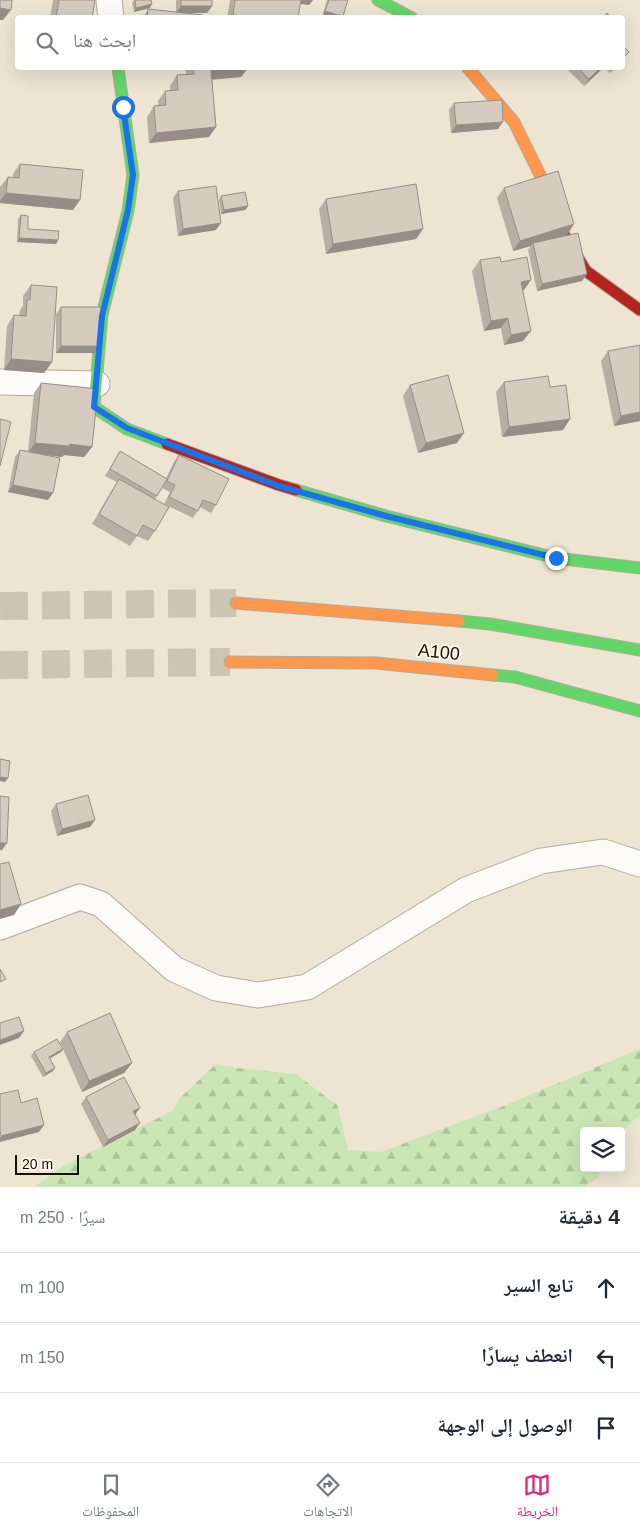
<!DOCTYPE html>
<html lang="ar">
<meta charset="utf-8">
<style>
:root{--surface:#fff;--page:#f2f2f3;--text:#1f2937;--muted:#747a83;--line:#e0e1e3;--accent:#db2777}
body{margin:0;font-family:Helvetica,"Noto Naskh Arabic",sans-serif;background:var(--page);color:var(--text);direction:rtl}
.controls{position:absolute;right:15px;bottom:15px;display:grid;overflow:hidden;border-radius:5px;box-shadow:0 5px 20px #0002}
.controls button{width:45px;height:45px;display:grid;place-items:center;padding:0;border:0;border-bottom:1px solid var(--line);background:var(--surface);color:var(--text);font:25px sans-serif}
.scale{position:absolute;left:15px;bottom:12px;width:64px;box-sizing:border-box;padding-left:5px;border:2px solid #161105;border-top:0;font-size:14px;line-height:18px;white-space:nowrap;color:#161105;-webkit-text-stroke:4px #fdf6e9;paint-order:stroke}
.stop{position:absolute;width:15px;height:15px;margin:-11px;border:4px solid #1a73e8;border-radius:50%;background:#fff}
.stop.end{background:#1a73e8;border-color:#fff;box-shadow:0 1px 5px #0008}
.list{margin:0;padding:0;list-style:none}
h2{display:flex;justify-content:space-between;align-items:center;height:65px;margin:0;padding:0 20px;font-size:21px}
h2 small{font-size:16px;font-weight:400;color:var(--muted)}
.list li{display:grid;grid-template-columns:32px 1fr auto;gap:15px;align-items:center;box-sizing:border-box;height:70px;padding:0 20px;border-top:1px solid var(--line)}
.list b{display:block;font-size:19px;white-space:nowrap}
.list em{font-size:16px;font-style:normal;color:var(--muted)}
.icon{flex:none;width:28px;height:28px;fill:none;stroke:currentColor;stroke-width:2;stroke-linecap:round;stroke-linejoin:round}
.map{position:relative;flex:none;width:640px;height:1187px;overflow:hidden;direction:ltr}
.search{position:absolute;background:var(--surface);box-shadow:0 5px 20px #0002;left:15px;right:15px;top:15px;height:55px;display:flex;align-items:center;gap:12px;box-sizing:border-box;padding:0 18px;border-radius:5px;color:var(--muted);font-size:19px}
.sheet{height:275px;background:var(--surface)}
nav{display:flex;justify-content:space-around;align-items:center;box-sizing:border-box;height:70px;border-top:1px solid var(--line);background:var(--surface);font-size:14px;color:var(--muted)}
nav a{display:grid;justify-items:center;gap:2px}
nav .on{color:var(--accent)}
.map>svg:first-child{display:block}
.forest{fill:url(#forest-firs)}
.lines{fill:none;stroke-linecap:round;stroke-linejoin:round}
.highway-tunnel{stroke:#cdc4b2;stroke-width:28;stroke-dasharray:28 14;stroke-linecap:butt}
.street-casing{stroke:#b2ab9d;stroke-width:27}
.fast-casing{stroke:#b2ab9d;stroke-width:13}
.slow-casing{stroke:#b2ab9d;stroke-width:13}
.jam-casing{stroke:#b2ab9d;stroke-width:13}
.street{stroke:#fcfbf8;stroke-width:25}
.fast{stroke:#63d668;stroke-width:11}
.slow{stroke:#ff974d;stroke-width:11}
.jam{stroke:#b3261e;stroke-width:11}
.wall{fill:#b8afa4}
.shaded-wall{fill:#968e86}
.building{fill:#d6cbbf;stroke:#968e86}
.route{stroke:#1a73e8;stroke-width:6}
.labels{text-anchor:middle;stroke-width:4;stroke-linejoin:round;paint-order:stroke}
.street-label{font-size:18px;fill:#161105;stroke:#fdf6e9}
</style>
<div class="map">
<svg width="640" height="1187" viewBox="0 0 640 1187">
<defs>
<pattern id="forest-firs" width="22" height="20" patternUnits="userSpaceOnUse" patternTransform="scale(1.25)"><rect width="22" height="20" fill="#c9e6b4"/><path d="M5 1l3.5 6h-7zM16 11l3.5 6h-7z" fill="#acc499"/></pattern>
</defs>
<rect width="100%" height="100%" fill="#ede4d1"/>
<path class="forest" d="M640 1049V1115L625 1128 621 1134V1131H584V1168H602L598 1177 585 1187H34L63 1166 174 1110 179 1099 216 1064 237 1068 296 1074 337 1105 348 1150 381 1152 501 1107Z"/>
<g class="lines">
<path class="highway-tunnel" d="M0 606 236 603
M0 665 230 662"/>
<defs>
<path id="street" d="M109 0 111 18
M0 382 97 384
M0 927 80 897 101 904 174 969 216 988 258 995 307 987 466 890 541 861 603 852 640 864"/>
<path id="fast" d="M378 0 412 18
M118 68 133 175 128 211 102 315 94 407 127 429 167 444
M296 490 386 516 556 558 640 568
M459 621 490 624 640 650
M493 675 515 677 640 711"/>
<path id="slow" d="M468 68 514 122 545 185 556 213
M236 603 459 621
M230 662 376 663 493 675"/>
<path id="jam" d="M556 213 564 235 586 271 640 310
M167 444 279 485 296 490"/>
</defs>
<use href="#street" class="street-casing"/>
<use href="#fast" class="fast-casing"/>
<use href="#slow" class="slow-casing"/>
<use href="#jam" class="jam-casing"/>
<use href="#street" class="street"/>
<use href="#fast" class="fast"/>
<use href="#slow" class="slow"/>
<use href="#jam" class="jam"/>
</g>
<path class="wall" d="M53 0H95L92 18H50Z
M134 0H151L150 8 134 12 132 3Z
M176 0H212V6L207 13H188L202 18H143L148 9 176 12Z
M230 0H313L309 5 300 4 298 18H227Z
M327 0H348L343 16 367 18H332L323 14Z
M185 68H248L241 77 212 80 216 127 209 137 149 143 147 117 154 106H158V101L165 91H170V86L177 75 186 74Z
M569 68H603L584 86 568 70Z
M604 68H616L610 73Z
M454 103 498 129 451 133 449 110Z
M20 164 80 200 73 210 0 203V187L8 177H13V174Z
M504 188 567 235 557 238 587 274 582 281 537 291 528 250 531 246 513 251 497 198Z
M178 191 216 230 178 236 173 198Z
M221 196 248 206 245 210 221 214 219 200Z
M326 199 423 229 416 239 326 254 319 209Z
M21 215 28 229 58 240 56 244 17 242 18 219Z
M480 260 501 262 524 290 523 291V341L504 345 501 328 484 331 472 271Z
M31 285 52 362 44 373 4 370 7 326 14 315 19 316 20 310 23 306V296Z
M61 307 95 353H56V314Z
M608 351 640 421 614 426 601 361Z
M504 382 550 387 570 419 563 430 502 437 496 392Z
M41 383 92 447 84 457 64 455 62 457 48 455V500L8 492 15 457 20 450 28 451 34 393Z
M410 385 457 443 418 453 403 396Z
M120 451 166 478 174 462 179 455 216 505 211 513 200 507 193 518 164 504 170 492 162 488 155 499V531L148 541 137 536 130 546 92 524 112 490 117 482 105 476Z
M56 804 90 827 57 836 51 811Z
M67 1032 132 1063 124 1073 82 1092 63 1049 61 1052 50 1058 53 1071 43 1077 31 1056 34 1052 63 1048 60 1042Z
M86 1097 135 1114V1130L103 1147 81 1104Z"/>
<path class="shaded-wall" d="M297 0H313L309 5 295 3Z
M152 4 150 8 134 12 136 8Z
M181 6H212L207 13H176Z
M0 8 11 10 3 20H0Z
M325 11 343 17 337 15 335 18H332L323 14Z
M233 15 253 18H231Z
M239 68H248L241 77 204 80 211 70Z
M600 68H603L584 86 589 79Z
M503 122 498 129 451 133 456 125Z
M216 127 209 137 149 143 156 133Z
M6 193 80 200 73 210 0 203V201Z
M248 206 245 210 221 214 224 210Z
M221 223 216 230 178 236 183 229Z
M574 224 567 235 533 245V243L531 246 513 251 520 241Z
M423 229 416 239 326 254 333 244Z
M19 238 58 240 56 244 17 242Z
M587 274 582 281 537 291 542 284Z
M531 280 524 290 514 292 521 282Z
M508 318 501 328 484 331 491 321Z
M531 331 523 341 504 345 511 335Z
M61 346H100L95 353H56Z
M11 359 52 362 44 373 4 370Z
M640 412V421L614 426 621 416Z
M570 419 563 430 502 437 509 427Z
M464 433 457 443 418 453 426 443Z
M35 443 70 444 92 447 84 457 64 455 62 457 28 453Z
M13 485 53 493 48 500 8 492Z
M0 777 8 778 5 782 0 781Z
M95 820 90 827 57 836 62 829Z
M0 843H7L2 850H0Z
M21 904 14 915 0 919V910Z
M24 1031 19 1038 0 1045V1040Z
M63 1049 61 1052 47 1060 49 1057Z
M132 1063 124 1073 82 1092 89 1081Z
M55 1068 53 1071 43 1077 46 1073Z
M140 1108 135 1115 133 1111Z
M140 1123 135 1130 103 1147 108 1140Z
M44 1125 39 1132 0 1142V1137L1 1136Z"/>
<path class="building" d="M0 0H12L11 10 0 8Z
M59 0H95L92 18H56Z
M135 0H151L152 4 136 8Z
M181 0H212V6H181Z
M235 0H301L298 18H253L233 15Z
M329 0H348L343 16 338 15 325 11Z
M148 9 203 15 202 18H147Z
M607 13 611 18H602Z
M337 15 367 18H337Z
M622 45 629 52 622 59Z
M193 68H239L211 70 216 127 156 133 154 106 166 105 165 91 178 90 177 75 194 74Z
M578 68H600L589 79Z
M502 100 503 122 456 125 454 103Z
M20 164 83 170 80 200 6 193 8 177 19 178Z
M558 171 574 224 520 241 504 188Z
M416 184 423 229 333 244 326 199Z
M216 186 221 223 183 229 178 191Z
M245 192 248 206 224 210 221 196Z
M21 215 28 216V229L59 231 58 240 19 238Z
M578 233 587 274 542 284 533 243Z
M500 257 501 262 527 257 531 280 521 282 531 331 511 335 508 318 491 321 480 260Z
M31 285 57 287 52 362 11 359 14 315 26 316 27 300H30Z
M61 307H101L100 346H61Z
M640 345V412L621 416 608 351Z
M448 375 464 433 426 443 410 385Z
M548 376 550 387 566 385 570 419 509 427 504 382Z
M41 383 98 389 92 447 70 444 69 446 35 443Z
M0 419 11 422 0 466Z
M20 450 60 458 53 493 13 485Z
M120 451 167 479 157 496 110 469Z
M179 455 229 479 216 505 203 500 198 511 169 497 175 485 167 481Z
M119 479 169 507 155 531 143 525 137 536 99 514Z
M0 759 10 761 8 778 0 777Z
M88 795 95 820 62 829 56 804Z
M0 796 9 797 7 843H0Z
M9 862 21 904 0 910V864Z
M0 969 6 979 0 982Z
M110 1013 132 1063 89 1081 67 1032Z
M19 1017 24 1031 0 1040V1023Z
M57 1039 63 1049 49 1057 55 1068 46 1073 34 1052Z
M124 1077 140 1108 133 1111 140 1123 108 1140 86 1097Z
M18 1090 21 1103 37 1098 44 1125 1 1136 0 1130V1094Z"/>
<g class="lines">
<path class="route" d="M123 107 133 175 128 210 102 316 94 407 127 428 279 486 386 516 556 558"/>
</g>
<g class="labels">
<g class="street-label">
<text transform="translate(439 652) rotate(6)" y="6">A100</text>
</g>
</g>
</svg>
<div class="controls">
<button><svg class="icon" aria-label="layers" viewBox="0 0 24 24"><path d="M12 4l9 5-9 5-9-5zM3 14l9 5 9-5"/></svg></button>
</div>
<div class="scale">20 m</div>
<div class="stop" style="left:123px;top:107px"></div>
<div class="stop end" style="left:556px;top:558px"></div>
<div class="search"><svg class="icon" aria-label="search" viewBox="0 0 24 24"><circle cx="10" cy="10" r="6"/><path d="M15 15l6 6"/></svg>ابحث هنا</div>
</div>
<section class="sheet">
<h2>4 دقيقة<small>سيرًا · 250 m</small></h2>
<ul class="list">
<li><svg class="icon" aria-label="ahead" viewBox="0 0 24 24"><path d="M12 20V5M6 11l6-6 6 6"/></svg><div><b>تابع السير</b></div><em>100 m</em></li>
<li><svg class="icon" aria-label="left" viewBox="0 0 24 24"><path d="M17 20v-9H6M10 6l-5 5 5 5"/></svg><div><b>انعطف يسارًا</b></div><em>150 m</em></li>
<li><svg class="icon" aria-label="arrive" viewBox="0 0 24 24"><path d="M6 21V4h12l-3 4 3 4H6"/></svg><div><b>الوصول إلى الوجهة</b></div></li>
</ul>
</section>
<nav>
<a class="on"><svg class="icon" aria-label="map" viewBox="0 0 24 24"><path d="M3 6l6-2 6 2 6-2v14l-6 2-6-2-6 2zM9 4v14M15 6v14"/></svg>الخريطة</a>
<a><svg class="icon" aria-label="directions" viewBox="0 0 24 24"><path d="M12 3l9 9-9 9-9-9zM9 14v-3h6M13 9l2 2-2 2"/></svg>الاتجاهات</a>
<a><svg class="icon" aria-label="saved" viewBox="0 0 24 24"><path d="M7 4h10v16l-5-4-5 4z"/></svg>المحفوظات</a>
</nav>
